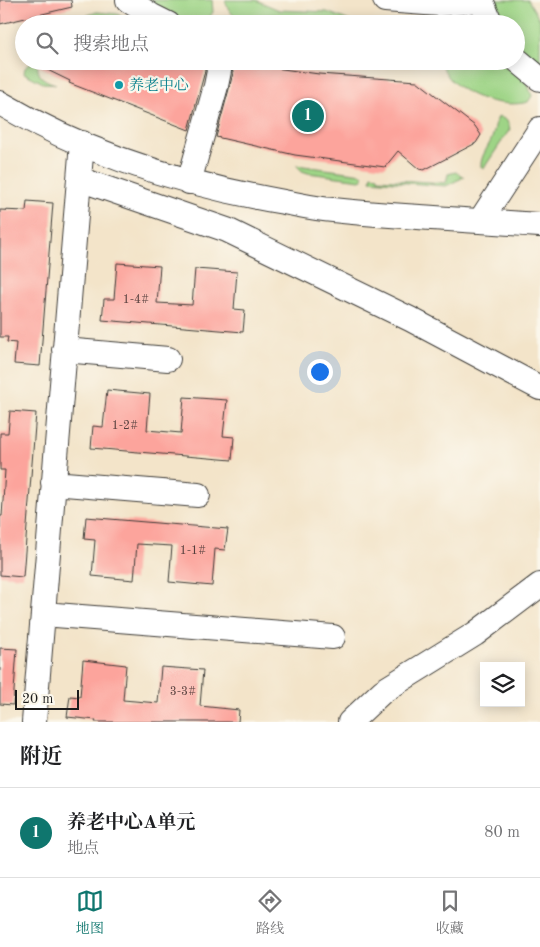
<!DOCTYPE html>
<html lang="zh">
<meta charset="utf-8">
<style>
:root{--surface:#fff;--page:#f2f2f2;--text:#202124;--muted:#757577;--line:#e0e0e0;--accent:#0f766e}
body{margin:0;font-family:"Old Standard TT","Noto Serif SC",serif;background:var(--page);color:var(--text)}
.controls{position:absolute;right:15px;bottom:15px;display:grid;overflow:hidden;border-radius:0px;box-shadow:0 2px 12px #0003}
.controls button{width:45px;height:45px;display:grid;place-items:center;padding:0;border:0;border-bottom:1px solid var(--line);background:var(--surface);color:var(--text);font:25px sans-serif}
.scale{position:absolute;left:15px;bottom:12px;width:64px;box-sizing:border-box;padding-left:5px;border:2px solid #1c1c1c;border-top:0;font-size:14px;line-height:18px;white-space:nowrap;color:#1c1c1c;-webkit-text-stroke:4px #fbf7ec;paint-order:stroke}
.you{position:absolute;left:319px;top:371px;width:18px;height:18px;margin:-12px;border:4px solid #fff;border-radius:50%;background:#1a73e8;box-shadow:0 0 0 8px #1a73e833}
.badge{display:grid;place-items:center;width:32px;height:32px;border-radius:50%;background:var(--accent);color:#fff;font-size:16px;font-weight:700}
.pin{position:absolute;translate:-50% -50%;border:2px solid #fff;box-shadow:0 1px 5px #0006}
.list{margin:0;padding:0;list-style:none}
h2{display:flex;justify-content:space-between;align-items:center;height:65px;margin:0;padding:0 20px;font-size:21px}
h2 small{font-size:16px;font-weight:400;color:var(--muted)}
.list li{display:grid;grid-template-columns:32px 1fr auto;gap:15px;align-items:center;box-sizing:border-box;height:90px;padding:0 20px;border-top:1px solid var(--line)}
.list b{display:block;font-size:19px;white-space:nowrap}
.list p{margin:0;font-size:16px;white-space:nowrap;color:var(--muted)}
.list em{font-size:16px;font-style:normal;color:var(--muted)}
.icon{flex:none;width:28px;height:28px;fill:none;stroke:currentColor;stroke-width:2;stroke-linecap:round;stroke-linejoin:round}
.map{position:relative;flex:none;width:540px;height:722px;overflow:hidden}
.search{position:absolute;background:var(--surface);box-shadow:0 2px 12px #0003;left:15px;right:15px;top:15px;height:55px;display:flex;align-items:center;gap:12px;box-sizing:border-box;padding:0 18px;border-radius:28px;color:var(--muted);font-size:19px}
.sheet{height:155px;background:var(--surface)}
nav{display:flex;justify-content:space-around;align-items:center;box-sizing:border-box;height:70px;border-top:1px solid var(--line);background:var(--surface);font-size:14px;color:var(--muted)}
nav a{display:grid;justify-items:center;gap:2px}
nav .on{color:var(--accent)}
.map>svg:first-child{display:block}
.green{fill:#9ed486;stroke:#5d7851}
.building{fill:#fca49c}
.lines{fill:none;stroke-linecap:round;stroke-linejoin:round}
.minor-casing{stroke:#3c3a36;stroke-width:26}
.minor{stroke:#fff;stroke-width:24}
.culture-dot{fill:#0f9aa8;stroke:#fbf7ec;stroke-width:2}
.labels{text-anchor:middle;stroke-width:4.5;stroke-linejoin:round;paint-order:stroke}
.number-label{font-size:12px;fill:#543e3c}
.culture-label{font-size:15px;fill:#0d838f;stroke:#fbf7ec;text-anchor:start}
</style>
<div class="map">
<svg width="540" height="722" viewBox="0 0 540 722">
<rect width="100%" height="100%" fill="#fbf7ec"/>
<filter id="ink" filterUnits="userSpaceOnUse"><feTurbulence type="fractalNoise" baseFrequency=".02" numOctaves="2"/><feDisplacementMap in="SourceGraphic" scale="10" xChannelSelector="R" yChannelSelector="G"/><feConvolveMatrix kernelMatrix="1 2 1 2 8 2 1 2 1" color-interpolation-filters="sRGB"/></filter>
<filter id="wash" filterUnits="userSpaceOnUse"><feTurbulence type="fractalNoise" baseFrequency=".0096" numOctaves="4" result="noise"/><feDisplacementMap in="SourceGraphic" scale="20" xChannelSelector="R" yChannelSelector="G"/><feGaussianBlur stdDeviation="1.12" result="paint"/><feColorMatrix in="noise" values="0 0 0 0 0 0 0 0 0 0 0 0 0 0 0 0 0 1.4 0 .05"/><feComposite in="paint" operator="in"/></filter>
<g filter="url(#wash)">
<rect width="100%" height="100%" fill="#f3e4c9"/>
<path class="green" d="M138 0H212L213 12 205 24H189L177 20Z
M225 0H256L279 10 327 12 357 24H246C235 18 228 12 225 0Z
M492 0H528L540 20V64L524 54 516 45V24H502Z
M97 12 117 14 136 24H75L82 17Z
M444 13C457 14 468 14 478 24H406Z
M34 61H38C36 76 43 80 56 84L43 83 24 73 25 68Z
M438 61H507L528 85 532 96 528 102C506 108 471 99 454 83 447 77 444 68 438 61Z
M499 116 507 121 510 129 484 168 481 167C480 155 490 146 493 135 495 129 495 121 499 116Z
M296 165 362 174 363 179 360 180 308 173 302 171Z
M456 172 464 177 446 186 370 180 372 175 378 176V179L446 183 448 174Z"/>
<g id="blocks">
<path class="building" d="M0 0H71L72 7 0 24Z
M29 61H204L205 71 189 130 69 83 70 81Z
M231 62 319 74 417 81 475 126 481 135 476 143 424 170 419 169 398 151 385 167 295 155 216 137 229 89 233 73Z
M27 201 53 203 40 366 14 364 16 343 7 342 8 337H0V210L26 211Z
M117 263 160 266 157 303 192 305 195 269 237 272 234 309 245 310 243 332 102 320 104 299H114Z
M107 390 150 394 147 430 181 433 184 397 227 400 223 436 234 437 232 460 91 448 93 426 103 427Z
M10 411 36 413 23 577 0 575V516H2L5 470H0V433H8Z
M86 517 228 529 225 550 215 549 212 586 169 582 172 546 137 544 134 580 92 576 95 540 84 539Z
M0 648 17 649 13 705 0 704Z
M83 660 126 665 123 700 158 703 161 667 203 670 200 706 239 710 238 722H95L96 720 67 717 70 696 80 697Z"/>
</g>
</g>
<g filter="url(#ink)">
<use href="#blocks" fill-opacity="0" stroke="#3c3a36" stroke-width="1"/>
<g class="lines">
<defs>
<path id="minor" d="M128 0 152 16 168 24
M385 0 439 4 482 1
M481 0 491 24
M516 59 540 79
M0 103C87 154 186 185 284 202 300 205 316 209 333 210 401 217 471 220 540 225
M79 179 227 230 410 319 540 388
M189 182 216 86 219 71 217 61
M480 221 540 129
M64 350 168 359
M53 483 198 495
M43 614 333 637
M34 722 82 143
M350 722 383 691 475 634 540 585"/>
</defs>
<use href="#minor" class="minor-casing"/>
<use href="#minor" class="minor"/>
</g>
</g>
<circle class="culture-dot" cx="119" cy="85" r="5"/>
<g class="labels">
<g class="number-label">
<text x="136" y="303">1-4#</text>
<text x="125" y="429">1-2#</text>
<text x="193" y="554">1-1#</text>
<text x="183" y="695">3-3#</text>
</g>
<g class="culture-label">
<text x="129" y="90">养老中心</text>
</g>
</g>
</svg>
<div class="controls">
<button><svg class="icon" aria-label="layers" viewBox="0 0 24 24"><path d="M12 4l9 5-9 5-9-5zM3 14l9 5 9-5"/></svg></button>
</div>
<div class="scale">20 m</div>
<div class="you"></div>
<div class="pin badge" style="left:308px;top:116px">1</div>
<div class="search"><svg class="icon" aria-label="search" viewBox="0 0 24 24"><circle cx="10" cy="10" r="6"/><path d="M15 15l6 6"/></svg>搜索地点</div>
</div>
<section class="sheet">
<h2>附近<small></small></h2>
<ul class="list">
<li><span class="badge">1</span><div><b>养老中心A单元</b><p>地点</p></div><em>80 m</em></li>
</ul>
</section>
<nav>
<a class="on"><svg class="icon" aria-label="map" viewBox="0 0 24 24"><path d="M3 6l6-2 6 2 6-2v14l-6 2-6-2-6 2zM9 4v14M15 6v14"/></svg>地图</a>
<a><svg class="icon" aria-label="directions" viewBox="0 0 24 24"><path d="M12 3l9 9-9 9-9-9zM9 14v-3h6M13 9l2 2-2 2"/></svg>路线</a>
<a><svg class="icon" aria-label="saved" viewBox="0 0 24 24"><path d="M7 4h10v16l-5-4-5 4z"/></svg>收藏</a>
</nav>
